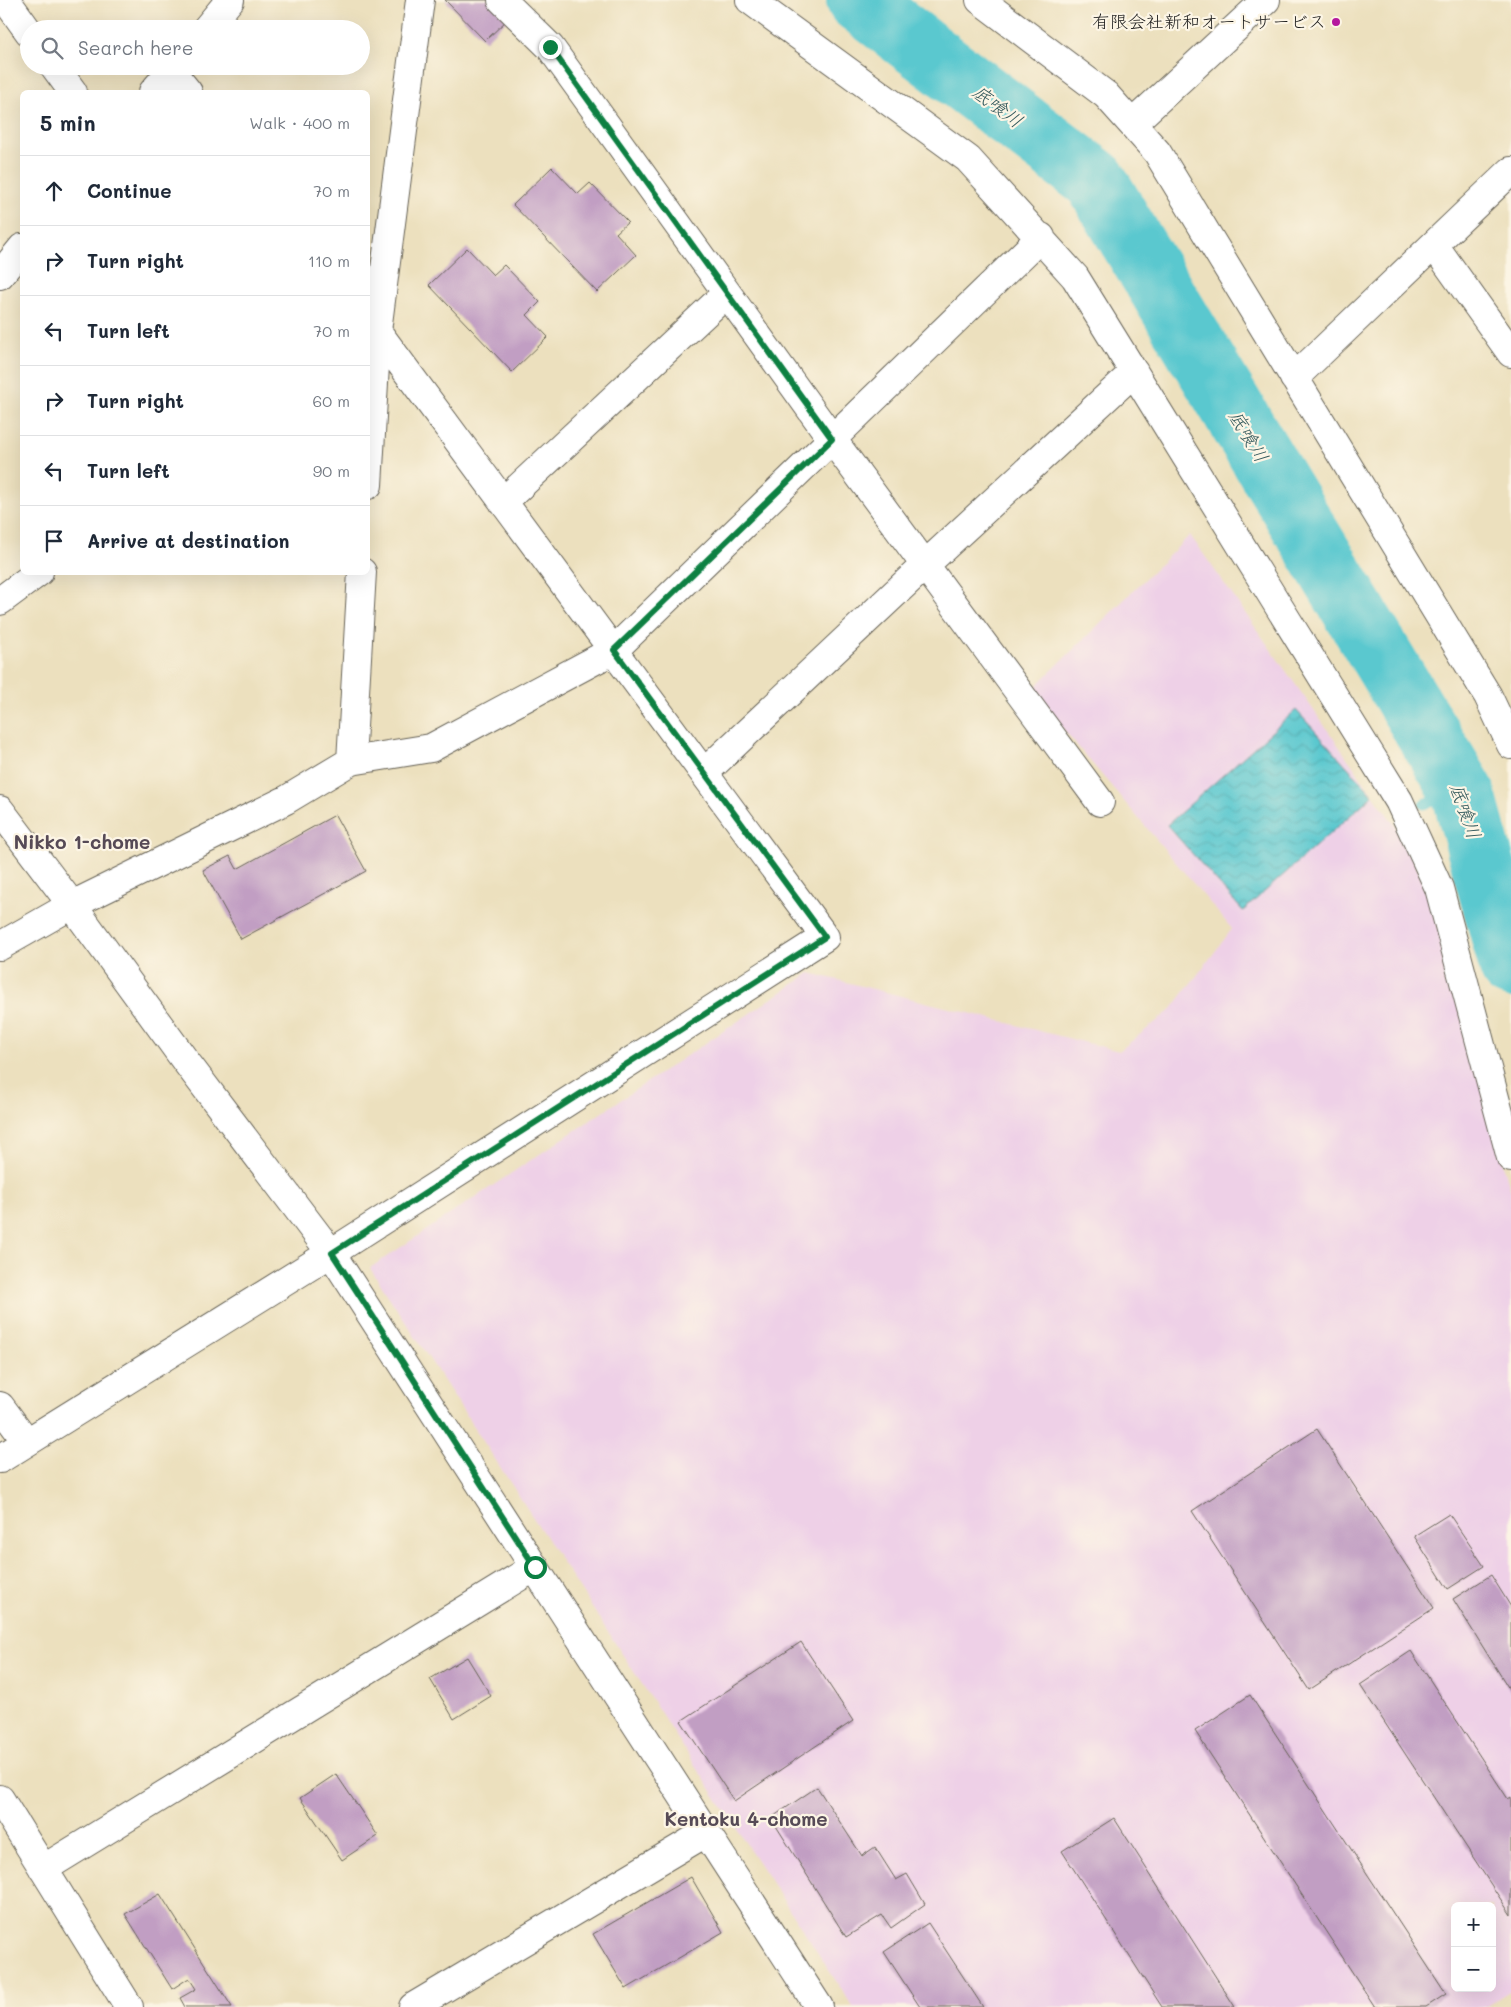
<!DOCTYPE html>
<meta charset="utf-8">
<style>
:root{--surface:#fff;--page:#f2f2f3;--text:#1f2937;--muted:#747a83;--line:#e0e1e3}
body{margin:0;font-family:Mali,"Klee One",sans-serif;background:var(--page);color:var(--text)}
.controls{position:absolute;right:15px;bottom:15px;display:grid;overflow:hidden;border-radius:8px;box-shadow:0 5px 20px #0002}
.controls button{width:45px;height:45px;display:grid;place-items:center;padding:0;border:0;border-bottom:1px solid var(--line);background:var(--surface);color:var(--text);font:25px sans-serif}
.stop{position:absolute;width:15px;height:15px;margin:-11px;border:4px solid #0b8043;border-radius:50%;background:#fff}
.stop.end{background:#0b8043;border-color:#fff;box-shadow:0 1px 5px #0008}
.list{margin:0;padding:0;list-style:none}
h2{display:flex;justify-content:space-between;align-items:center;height:65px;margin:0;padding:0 20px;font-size:21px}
h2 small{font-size:16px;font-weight:400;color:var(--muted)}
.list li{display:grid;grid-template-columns:32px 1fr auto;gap:15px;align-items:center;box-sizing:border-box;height:70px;padding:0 20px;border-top:1px solid var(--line)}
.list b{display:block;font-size:19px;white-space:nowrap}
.list em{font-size:16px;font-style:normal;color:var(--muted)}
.icon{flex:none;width:28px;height:28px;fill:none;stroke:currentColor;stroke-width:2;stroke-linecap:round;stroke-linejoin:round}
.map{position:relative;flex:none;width:1511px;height:2007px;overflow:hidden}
.search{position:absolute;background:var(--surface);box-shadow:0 5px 20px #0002;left:20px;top:20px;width:350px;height:55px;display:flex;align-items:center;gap:12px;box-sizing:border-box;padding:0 18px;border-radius:28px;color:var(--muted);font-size:19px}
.panel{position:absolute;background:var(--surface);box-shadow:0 5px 20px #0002;left:20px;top:90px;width:350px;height:485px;border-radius:8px}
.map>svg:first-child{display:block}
.built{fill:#eed0e7;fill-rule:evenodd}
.water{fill:url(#water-waves);stroke:#3b7276}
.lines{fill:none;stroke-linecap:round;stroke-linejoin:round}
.stream{stroke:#5ac8cf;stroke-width:11}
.river{stroke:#5ac8cf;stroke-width:64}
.building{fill:#c19ec3}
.minor-casing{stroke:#656155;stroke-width:30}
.minor{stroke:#fff;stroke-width:28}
.route{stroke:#0b8043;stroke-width:6}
.poi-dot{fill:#b5179e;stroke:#fcf5e5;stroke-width:2}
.labels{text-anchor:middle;stroke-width:4.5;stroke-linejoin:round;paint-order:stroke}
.poi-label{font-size:18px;fill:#1c1c1c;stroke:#fcf5e5;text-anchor:end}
.water-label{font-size:19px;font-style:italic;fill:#32585b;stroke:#fcf5e5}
.neighbourhood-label{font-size:19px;font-weight:bold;fill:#564a56;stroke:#fcf5e5}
</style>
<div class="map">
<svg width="1511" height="2007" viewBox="0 0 1511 2007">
<defs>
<pattern id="water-waves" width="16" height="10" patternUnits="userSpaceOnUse" patternTransform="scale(1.25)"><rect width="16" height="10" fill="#5ac8cf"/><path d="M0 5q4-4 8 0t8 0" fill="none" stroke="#4eabb1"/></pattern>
</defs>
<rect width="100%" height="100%" fill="#fcf5e5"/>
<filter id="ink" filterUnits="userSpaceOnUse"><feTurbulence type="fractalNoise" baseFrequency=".02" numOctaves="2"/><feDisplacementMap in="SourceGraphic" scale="10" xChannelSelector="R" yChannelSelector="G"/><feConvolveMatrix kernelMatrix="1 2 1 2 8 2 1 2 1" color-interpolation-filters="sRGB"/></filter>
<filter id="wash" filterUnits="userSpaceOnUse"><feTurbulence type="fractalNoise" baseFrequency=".0096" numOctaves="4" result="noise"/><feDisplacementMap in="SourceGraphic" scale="20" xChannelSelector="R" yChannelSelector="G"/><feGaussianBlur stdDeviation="1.12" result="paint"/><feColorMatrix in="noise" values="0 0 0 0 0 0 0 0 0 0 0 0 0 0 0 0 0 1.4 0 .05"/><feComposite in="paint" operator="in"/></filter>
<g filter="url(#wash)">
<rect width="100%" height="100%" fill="#ece0be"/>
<path class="built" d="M1190 535 1396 827 1427 886 1511 1192V1991L1486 2007H853L370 1268 810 973 1119 1051 1171 1010 1232 929 1031 691ZM1455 1906H1492V1988H1455Z"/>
<path class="water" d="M1296 710 1373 795 1243 911 1167 825Z"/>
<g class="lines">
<path class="stream" d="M1424 804 1463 792"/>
<path class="river" d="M858 0 1095 180 1463 792 1511 966"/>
</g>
<g id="blocks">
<path class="building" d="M445 0H494L510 17 485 41Z
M552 167 578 194 590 183 628 222 616 233 636 255 597 292 513 205Z
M467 248 493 275 504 265 540 302 527 315 548 337 512 372 429 285Z
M335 815 366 871 241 939 203 870 230 856 237 869Z
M1317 1429 1434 1608 1309 1690 1192 1511Z
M1449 1514 1484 1566 1448 1589 1414 1536Z
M1491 1575 1511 1607V1692L1453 1599Z
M801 1642 853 1721 734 1801 681 1721Z
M1411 1651 1508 1799 1511 1797V1915L1360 1685Z
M467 1657 491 1696 454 1719 430 1679Z
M1250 1695 1446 1994 1426 2007H1375L1195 1731Z
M336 1774 378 1836 342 1860 300 1798Z
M817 1787 862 1856 875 1847 896 1880 907 1874 925 1904 891 1928 882 1915 846 1937 771 1818Z
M1114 1818 1235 2007H1162L1062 1851Z
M691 1877 723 1932 626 1989 593 1934Z
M160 1894 232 2007H185L180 1998 196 1989 189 1978 172 1989 125 1914Z
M928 1923 983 2007H920L884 1952Z"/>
</g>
</g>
<g filter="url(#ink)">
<use href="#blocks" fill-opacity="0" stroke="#656155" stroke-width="1"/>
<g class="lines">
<defs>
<path id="minor" d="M6 0 29 32
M502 0 550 47 832 439 1100 802
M750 0 968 159 1075 277 1399 801 1439 888 1511 1158
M980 0 1106 95 1157 152 1488 696 1511 745
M206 29 230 0
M54 66 73 92
M171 71 188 92
M153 92 175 66
M1133 123 1266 0
M1434 245 1511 353
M0 275 22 248
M1294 378 1511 171
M368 485 377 331 420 0
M503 502 727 293
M0 601 39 572
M351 761 431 748 614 650 1041 237
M704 773 925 565 1134 372
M0 810 72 905 184 1059 331 1253 819 2007
M0 946 72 905 286 800 351 761 362 572
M0 1406 27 1442
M0 1459 331 1253 825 937 368 319
M0 1799 129 2007
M43 1869 535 1567
M413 2007 707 1832"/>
</defs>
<use href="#minor" class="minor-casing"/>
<use href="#minor" class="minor"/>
</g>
</g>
<g class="lines" filter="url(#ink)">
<path class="route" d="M535 1567 332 1253 825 937 614 650 832 439 550 47"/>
</g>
<circle class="poi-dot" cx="1336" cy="22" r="5"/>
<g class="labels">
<g class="poi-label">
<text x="1326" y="28">有限会社新和オートサービス</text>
</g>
<g class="water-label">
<text transform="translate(998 106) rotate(37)" y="7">底喰川</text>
<text transform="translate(1249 436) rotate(59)" y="7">底喰川</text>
<text transform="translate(1466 811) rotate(71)" y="7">底喰川</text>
</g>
<g class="neighbourhood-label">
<text x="82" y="849">Nikko 1-chome</text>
<text x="746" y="1826">Kentoku 4-chome</text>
</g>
</g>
</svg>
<div class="controls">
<button>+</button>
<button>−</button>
</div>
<div class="stop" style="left:535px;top:1567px"></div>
<div class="stop end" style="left:550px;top:47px"></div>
<div class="search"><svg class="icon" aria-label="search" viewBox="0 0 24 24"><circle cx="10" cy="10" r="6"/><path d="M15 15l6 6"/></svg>Search here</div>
<section class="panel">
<h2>5 min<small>Walk · 400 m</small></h2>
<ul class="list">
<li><svg class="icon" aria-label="ahead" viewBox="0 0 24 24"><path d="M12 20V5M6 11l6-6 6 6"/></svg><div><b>Continue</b></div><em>70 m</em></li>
<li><svg class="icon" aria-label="right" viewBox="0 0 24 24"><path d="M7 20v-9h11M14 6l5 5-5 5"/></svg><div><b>Turn right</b></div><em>110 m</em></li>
<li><svg class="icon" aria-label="left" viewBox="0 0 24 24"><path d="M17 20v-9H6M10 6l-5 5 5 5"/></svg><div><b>Turn left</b></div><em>70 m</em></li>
<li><svg class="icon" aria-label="right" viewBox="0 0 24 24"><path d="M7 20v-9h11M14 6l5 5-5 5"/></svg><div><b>Turn right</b></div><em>60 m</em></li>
<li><svg class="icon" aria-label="left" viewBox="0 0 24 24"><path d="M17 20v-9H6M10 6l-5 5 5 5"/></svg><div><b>Turn left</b></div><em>90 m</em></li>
<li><svg class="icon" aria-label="arrive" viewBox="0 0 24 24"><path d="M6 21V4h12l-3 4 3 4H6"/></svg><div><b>Arrive at destination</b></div></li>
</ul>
</section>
</div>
